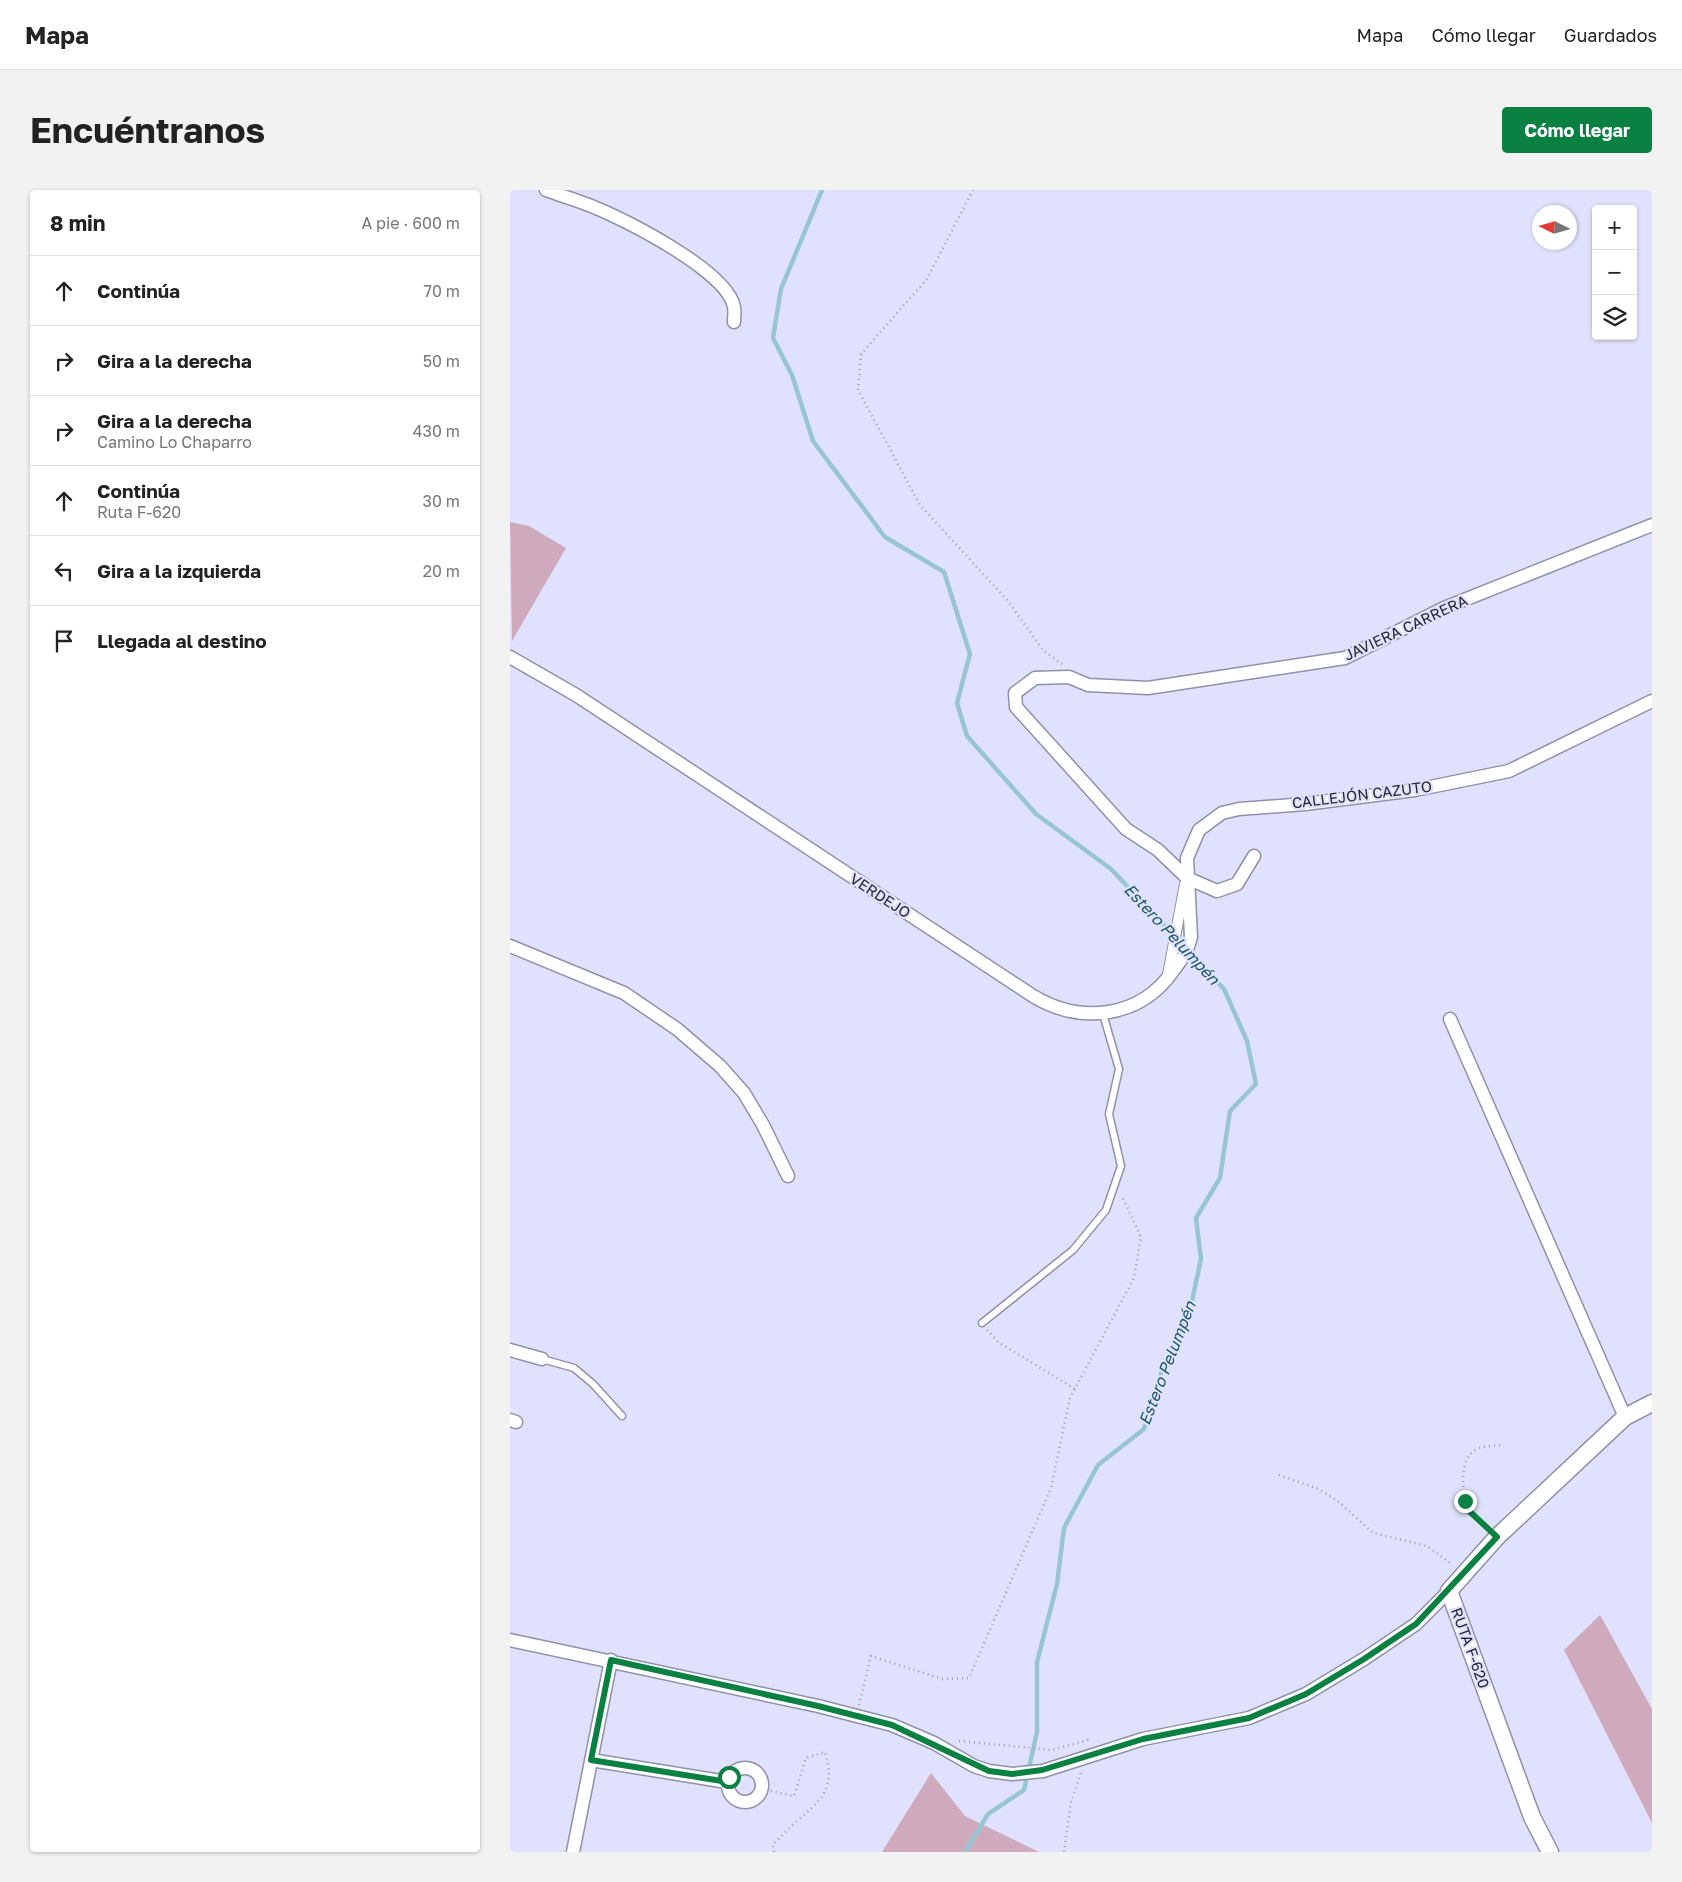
<!DOCTYPE html>
<html lang="es">
<meta charset="utf-8">
<style>
:root{--surface:#fff;--page:#f2f2f2;--text:#222;--muted:#767676;--line:#e0e0e0;--accent:#0b8043}
body{margin:0;font-family:"Golos Text",sans-serif;background:var(--page);color:var(--text)}
.controls{position:absolute;right:15px;top:15px;display:grid;overflow:hidden;border-radius:5px;box-shadow:0 1px 4px #0004}
.controls button{width:45px;height:45px;display:grid;place-items:center;padding:0;border:0;border-bottom:1px solid var(--line);background:var(--surface);color:var(--text);font:25px sans-serif}
.compass{position:absolute;left:1022px;top:15px;width:45px;height:45px;border-radius:50%;background:var(--surface);box-shadow:0 1px 4px #0004;rotate:275deg}
.stop{position:absolute;width:15px;height:15px;margin:-11px;border:4px solid #0b8043;border-radius:50%;background:#fff}
.stop.end{background:#0b8043;border-color:#fff;box-shadow:0 1px 5px #0008}
.list{margin:0;padding:0;list-style:none}
h2{display:flex;justify-content:space-between;align-items:center;height:65px;margin:0;padding:0 20px;font-size:21px}
h2 small{font-size:16px;font-weight:400;color:var(--muted)}
.list li{display:grid;grid-template-columns:32px 1fr auto;gap:15px;align-items:center;box-sizing:border-box;height:70px;padding:0 20px;border-top:1px solid var(--line)}
.list b{display:block;font-size:19px;white-space:nowrap}
.list p{margin:0;font-size:16px;white-space:nowrap;color:var(--muted)}
.list em{font-size:16px;font-style:normal;color:var(--muted)}
.icon{flex:none;width:28px;height:28px;fill:none;stroke:currentColor;stroke-width:2;stroke-linecap:round;stroke-linejoin:round}
.map{position:relative;flex:none;width:1142px;height:1662px;overflow:hidden;border-radius:5px}
header{display:flex;align-items:center;gap:30px;box-sizing:border-box;height:70px;padding:0 25px;background:var(--surface);border-bottom:1px solid var(--line)}
header strong{font-size:24px}
nav{display:flex;gap:28px;margin-inline-start:auto;font-size:18px}
.intro{display:flex;align-items:center;justify-content:space-between;box-sizing:border-box;height:120px;padding:0 30px}
h1{margin:0;font-size:35px}
.button{padding:12px 22px;border-radius:5px;background:var(--accent);color:#fff;font-size:18px;font-weight:700}
main{display:flex;gap:30px;padding:0 30px}
aside{flex:1;background:var(--surface);border-radius:5px;box-shadow:0 1px 4px #0004}
.map>svg:first-child{display:block}
.green{fill:#ceaabc}
.lines{fill:none;stroke-linecap:round;stroke-linejoin:round}
.stream{stroke:#98c5d2;stroke-width:4.5}
.service-casing{stroke:#8f91aa;stroke-width:9}
.pedestrian-casing{stroke:#8f91aa;stroke-width:12}
.minor-casing{stroke:#8f91aa;stroke-width:15}
.tertiary-casing{stroke:#8f91aa;stroke-width:19}
.path{stroke:#9a9bb0;stroke-width:2.5;stroke-dasharray:1 4;stroke-linecap:butt}
.service{stroke:#fff;stroke-width:6}
.pedestrian{stroke:#fff;stroke-width:10}
.minor{stroke:#fff;stroke-width:12}
.tertiary{stroke:#fff;stroke-width:16}
.route{stroke:#0b8043;stroke-width:6}
.labels{text-anchor:middle;stroke-width:4.5;stroke-linejoin:round;paint-order:stroke}
.street-label{font-size:15px;fill:#262731;stroke:#e0e2fd}
.water-label{font-size:16px;font-style:italic;fill:#1a5765;stroke:#e0e2fd}
</style>
<header>
<strong>Mapa</strong>
<nav><a>Mapa</a><a>Cómo llegar</a><a>Guardados</a></nav>
</header>
<div class="intro"><h1>Encuéntranos</h1><a class="button">Cómo llegar</a></div>
<main>
<aside>
<h2>8 min<small>A pie · 600 m</small></h2>
<ul class="list">
<li><svg class="icon" aria-label="ahead" viewBox="0 0 24 24"><path d="M12 20V5M6 11l6-6 6 6"/></svg><div><b>Continúa</b></div><em>70 m</em></li>
<li><svg class="icon" aria-label="right" viewBox="0 0 24 24"><path d="M7 20v-9h11M14 6l5 5-5 5"/></svg><div><b>Gira a la derecha</b></div><em>50 m</em></li>
<li><svg class="icon" aria-label="right" viewBox="0 0 24 24"><path d="M7 20v-9h11M14 6l5 5-5 5"/></svg><div><b>Gira a la derecha</b><p>Camino Lo Chaparro</p></div><em>430 m</em></li>
<li><svg class="icon" aria-label="ahead" viewBox="0 0 24 24"><path d="M12 20V5M6 11l6-6 6 6"/></svg><div><b>Continúa</b><p>Ruta F-620</p></div><em>30 m</em></li>
<li><svg class="icon" aria-label="left" viewBox="0 0 24 24"><path d="M17 20v-9H6M10 6l-5 5 5 5"/></svg><div><b>Gira a la izquierda</b></div><em>20 m</em></li>
<li><svg class="icon" aria-label="arrive" viewBox="0 0 24 24"><path d="M6 21V4h12l-3 4 3 4H6"/></svg><div><b>Llegada al destino</b></div></li>
</ul>
</aside>
<div class="map">
<svg width="1142" height="1662" viewBox="0 0 1142 1662">
<rect width="100%" height="100%" fill="#e0e2fd"/>
<path class="green" d="M0 332 19 336 56 358 2 451Z
M1090 1425 1142 1519V1633L1054 1460Z
M421 1583 455 1626 529 1662H372Z"/>
<g class="lines">
<path class="stream" d="M312 0 271 99 263 148 282 185 303 251 375 347 434 382 460 464 447 513 457 546 526 624 601 679 714 799 737 851 746 894 720 921 710 988 686 1028 691 1069 679 1125 651 1184 634 1239 588 1275 554 1338 547 1394 527 1472V1542L514 1600 478 1624 455 1662"/>
<defs>
<path id="service" d="M472 1133 563 1060 596 1020 611 976 599 924 609 879 593 824
M32 1169 64 1178 83 1194 112 1226"/>
<path id="pedestrian" d="M657 790 675 694"/>
<path id="minor" d="M36 0C52 6 70 11 86 18 118 31 218 82 224 117 225 121 224 127 224 132
M0 467 66 505 523 806C571 835 630 828 663 781 671 770 678 761 681 747L677 668 689 640 712 623 729 619 795 614 905 600 999 581 1142 511
M744 666 727 694 707 701 677 688 648 660 616 639 506 517 505 503 525 488 559 487 578 495 638 498 835 468 934 418 1142 335
M0 756 114 803 167 839 210 876 234 903 253 935 278 986
M940 829 1115 1227
M0 1160 32 1169
M0 1230 6 1232
M0 1450 308 1516 382 1535 424 1553 464 1576 479 1581 502 1584 533 1581 633 1549 739 1528 796 1504 854 1469 906 1434 939 1401
M81 1570 217 1592
M218 1595a17 17 0 1 1 34 0a17 17 0 1 1-34 0Z
M63 1662 101 1470"/>
<path id="tertiary" d="M1040 1662 1022 1627 939 1401 987 1347 1115 1227 1142 1213"/>
</defs>
<use href="#service" class="service-casing"/>
<use href="#pedestrian" class="pedestrian-casing"/>
<use href="#minor" class="minor-casing"/>
<use href="#tertiary" class="tertiary-casing"/>
<path class="path" d="M463 0 417 89 351 164 348 200 410 315 497 410 534 461 552 474
M477 1140 488 1152 565 1199
M769 1285 809 1299 829 1312 863 1343 917 1356 943 1375
M977 1338 957 1319C953 1301 947 1267 969 1258 975 1256 985 1256 992 1255
M349 1515 361 1466 432 1489 459 1488 541 1298 560 1208 624 1088 631 1047 612 1006
M449 1551 542 1560 578 1550 579 1553
M251 1599 284 1606 296 1568 315 1562C326 1599 312 1609 286 1632 278 1639 271 1647 263 1654L264 1662
M554 1662 561 1612 571 1582"/>
<use href="#service" class="service"/>
<use href="#pedestrian" class="pedestrian"/>
<use href="#minor" class="minor"/>
<use href="#tertiary" class="tertiary"/>
</g>
<g class="lines">
<path class="route" d="M219 1587 218 1592 81 1570 101 1470 308 1516 382 1535 479 1581 502 1584 532 1580 633 1549 739 1528 796 1504 854 1469 906 1434 987 1347 957 1319 955 1311"/>
</g>
<g class="labels">
<g class="street-label">
<text transform="translate(896 438) rotate(-25)" y="5">JAVIERA CARRERA</text>
<text transform="translate(852 605) rotate(-7)" y="5">CALLEJÓN CAZUTO</text>
<text transform="translate(370 706) rotate(33)" y="5">VERDEJO</text>
<text transform="translate(960 1458) rotate(70)" y="5">RUTA F-620</text>
</g>
<g class="water-label">
<text transform="translate(662 744) rotate(47)" y="6">Estero Pelumpén</text>
<text transform="translate(657 1173) rotate(-69)" y="6">Estero Pelumpén</text>
</g>
</g>
</svg>
<div class="controls">
<button>+</button>
<button>−</button>
<button><svg class="icon" aria-label="layers" viewBox="0 0 24 24"><path d="M12 4l9 5-9 5-9-5zM3 14l9 5 9-5"/></svg></button>
</div>
<svg class="compass" viewBox="-18 -18 36 36"><path d="M0-13l5 13h-10z" fill="#e53935"/><path d="M0 13l5-13h-10z" fill="#767676"/></svg>
<div class="stop" style="left:219px;top:1587px"></div>
<div class="stop end" style="left:955px;top:1311px"></div>
</div>
</main>
